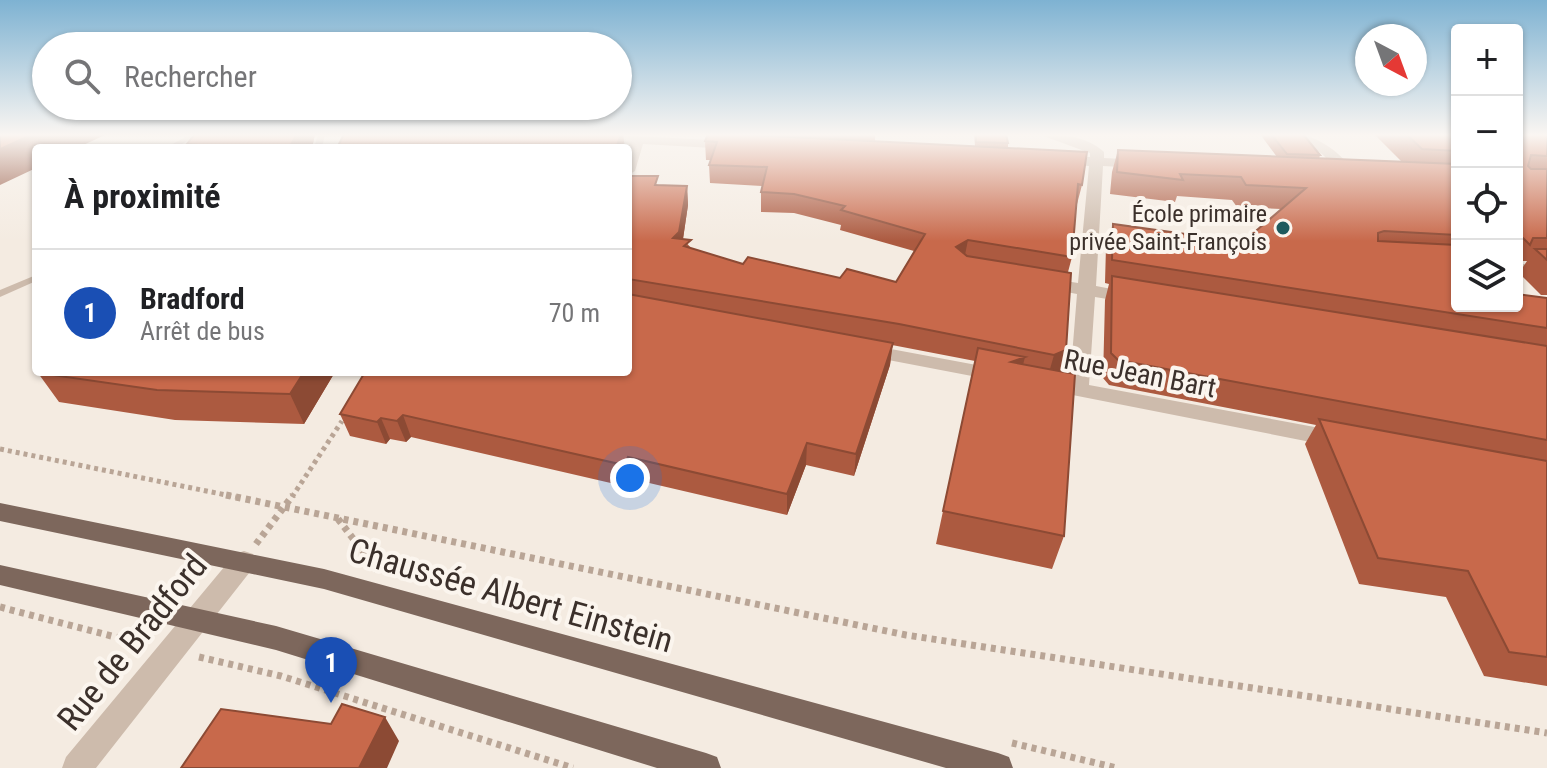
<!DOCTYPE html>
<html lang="fr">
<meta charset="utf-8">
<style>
:root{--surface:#fff;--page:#f2f2f2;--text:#202124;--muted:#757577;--line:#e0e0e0;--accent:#7c3aed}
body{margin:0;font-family:"Roboto Condensed",sans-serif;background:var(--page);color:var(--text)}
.controls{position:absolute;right:24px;top:24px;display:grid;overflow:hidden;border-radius:8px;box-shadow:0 2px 6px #0004}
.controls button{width:72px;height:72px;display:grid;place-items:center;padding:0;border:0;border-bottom:2px solid var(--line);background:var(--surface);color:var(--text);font:40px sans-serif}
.compass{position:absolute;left:1355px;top:24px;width:72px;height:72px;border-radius:50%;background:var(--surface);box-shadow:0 2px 6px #0004;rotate:139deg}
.you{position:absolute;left:630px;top:478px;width:28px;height:28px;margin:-20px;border:6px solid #fff;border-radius:50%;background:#1a73e8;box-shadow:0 0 0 12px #1a73e833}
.badge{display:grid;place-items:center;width:52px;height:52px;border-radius:50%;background:var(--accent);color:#fff;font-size:26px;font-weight:700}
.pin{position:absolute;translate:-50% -66px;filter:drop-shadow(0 2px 4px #0008)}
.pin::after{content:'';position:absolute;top:42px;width:28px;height:24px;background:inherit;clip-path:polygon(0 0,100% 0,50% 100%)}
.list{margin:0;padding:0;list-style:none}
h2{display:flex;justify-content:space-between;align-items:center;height:104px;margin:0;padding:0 32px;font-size:34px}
h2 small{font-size:26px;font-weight:400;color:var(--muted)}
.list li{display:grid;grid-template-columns:52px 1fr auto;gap:24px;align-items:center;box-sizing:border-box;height:128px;padding:0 32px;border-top:2px solid var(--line)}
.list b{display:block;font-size:30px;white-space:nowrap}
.list p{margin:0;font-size:26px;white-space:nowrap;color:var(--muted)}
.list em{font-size:26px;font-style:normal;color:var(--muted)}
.icon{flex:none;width:44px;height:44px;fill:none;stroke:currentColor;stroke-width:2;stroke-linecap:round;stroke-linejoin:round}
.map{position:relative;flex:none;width:1547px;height:768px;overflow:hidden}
.search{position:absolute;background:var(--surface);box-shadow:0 2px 6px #0004;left:32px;top:32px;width:600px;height:88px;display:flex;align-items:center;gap:20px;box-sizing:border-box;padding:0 28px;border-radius:44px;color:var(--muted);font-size:30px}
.panel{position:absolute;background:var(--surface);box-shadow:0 2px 6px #0004;left:32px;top:144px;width:600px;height:232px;border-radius:8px}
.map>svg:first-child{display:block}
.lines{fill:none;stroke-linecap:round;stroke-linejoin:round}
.path-far1{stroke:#b9a596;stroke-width:5;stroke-dasharray:4 4;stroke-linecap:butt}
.path{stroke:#b9a596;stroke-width:7;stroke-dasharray:5 5;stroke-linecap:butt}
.lane{fill:#cdbbac;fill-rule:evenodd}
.street{fill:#cdbbac;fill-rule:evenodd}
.primary{fill:#7d675c;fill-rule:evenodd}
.wall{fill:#ac5a40}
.shaded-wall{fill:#8c4a34}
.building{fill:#c8694b;stroke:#8c4a34;stroke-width:2}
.poi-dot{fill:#1f5a5e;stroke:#fbf5ee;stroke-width:3}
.labels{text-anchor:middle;stroke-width:8;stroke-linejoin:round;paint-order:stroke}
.far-poi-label{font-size:24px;fill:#3b302b;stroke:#fbf5ee;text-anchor:end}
.street-label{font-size:28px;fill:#3b302b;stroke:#fbf5ee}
.near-street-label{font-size:34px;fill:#3b302b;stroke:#fbf5ee}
</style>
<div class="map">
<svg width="1547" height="768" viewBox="0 0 1547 768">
<rect width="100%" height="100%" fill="#f4ebe1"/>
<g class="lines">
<path class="path-far1" d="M0 449 236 497
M292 497 342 421"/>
<path class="path" d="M226 495 906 635 1547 733
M338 519 378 571
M256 544 293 495
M0 607 142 644
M199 657 281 676 573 768
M1012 743 1117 768"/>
<path class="lane" d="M191 134H200L175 148H165Z
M318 134H325L322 148H314Z
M1517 264 1547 265V271L1517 270Z
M36 275V281L0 297V290Z"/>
<path class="street" d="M598 134 730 141 737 145 730 149 643 144 635 171 628 175 629 144 593 141 591 138Z
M1038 134C1059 134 1088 136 1104 152V158L1141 160 1148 164 1141 168 1103 166 1096 286 1138 294 1141 298 1132 303 1095 297 1089 385 1336 431 1344 434 1347 439 1344 444 1336 447 1042 389 1039 384 1042 379 1049 377 1070 381 1077 294 1040 287 1037 283 1046 278 1078 283 1089 166 1062 164 1055 160 1062 156 1090 157V153Z
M1292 134C1319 134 1341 154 1358 175L1356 178H1346L1322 154Z
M864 344 998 369 1008 375 998 381 857 354 854 350Z
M244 551 253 554 256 561 253 568 96 768H62L66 757 235 554Z"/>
<path class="primary" d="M0 503 324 569 998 753 1009 757 1013 768H946L324 589 0 521Z
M0 565 276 626 706 753 717 757 721 768H657L276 650 0 585Z"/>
</g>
<path class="wall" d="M195 134H315L312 148H189L187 144Z
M708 134H875V141L975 146 974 134H1006L1008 143V148L1082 185 1077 204H1076L1072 257 1068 272 1066 350 1060 371 1064 536 1052 569 936 544 975 361 892 345 890 365 854 476 806 465 787 515 632 479 628 487 411 437 406 442 390 439 386 444 350 436 340 414 628 372V176L659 185 687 186 688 205 683 239 691 248 743 264 840 278 896 282 914 251 840 230 841 225 794 213 761 212V192L762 186 710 183 709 165 711 160H706L705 141Z
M1240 134H1303L1320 155 1319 159 1402 162 1374 134H1457V306L1517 294 1547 298V686L1484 676 1446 597 1359 584 1305 444 1316 425 1109 385 1103 378 1105 300 1109 284 1105 283 1106 247 1113 224 1243 242 1281 209 1237 207 1232 200 1177 196 1175 202 1110 194 1112 172 1118 150 1277 157 1260 134Z
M1517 134H1547V295H1541L1519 273 1527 261H1519L1517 264Z
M38 372H335L304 424 175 420 59 402 38 373Z"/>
<path class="shaded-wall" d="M33 134H107L77 148H36V168L0 185V149Z
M297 134H315L312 148H289Z
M621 134H623L625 148H616Z
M687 186 688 205 681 252 673 238Z
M968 240 964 260 956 247Z
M893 343 890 365 854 476 856 454Z
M1066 350 1060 371 1048 376 1054 355Z
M1025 357 1017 389 1011 362Z
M304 372H335L304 424 290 394Z
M403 415 411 437 406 442 397 421Z
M381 418 390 439 386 444 377 422Z
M807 443 806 465 787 515V494Z
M628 457 632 479 628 487 624 465Z
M385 717 399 741 387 768H359Z"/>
<path class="building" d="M0 134H33L0 149Z
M195 134H297L289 148H208V146L187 144Z
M344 134H621L616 148H337Z
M708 134H735L1087 152 1082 185 1078 184 1072 257 968 240 956 247 967 256 1071 273 1066 350 1054 355 899 324 628 279V176H658L655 185 687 186 679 232 673 238 691 240 684 246 743 264 748 257 840 278 847 269 896 282 925 234 841 210 845 206 794 194 761 192 767 167 709 165 717 142 705 141Z
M976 134H1006L1008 143 976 142Z
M1271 134H1303L1320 155 1287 154Z
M1406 134H1457V151L1422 149Z
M1517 134H1547V156L1531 155 1528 166 1531 169H1547V238H1533L1530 245 1523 238H1517Z
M1118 150 1457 164V235L1384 231 1378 233V241L1457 245V306H1517V287H1518L1517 294 1547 298V328L1112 260 1113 224 1243 242 1306 188 1246 185 1241 177 1180 174 1183 180 1117 172Z
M1535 249H1547V260Z
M1112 276 1547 346V440L1118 360 1111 353Z
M628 294 893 343 856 454 807 443 787 494 628 457 624 465 403 415 397 421 381 418 377 422 340 414 365 372H628Z
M978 348 1025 357 1011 362 1075 374 1064 536 943 511Z
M38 372H304L290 394 157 390 38 373Z
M1319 419 1547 461V657L1509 652 1468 571 1378 558Z
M342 704 385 717 359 768H181L221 709 331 724Z"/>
<linearGradient id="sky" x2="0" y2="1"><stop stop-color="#7eb2d2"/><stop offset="0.56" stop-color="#faf6f2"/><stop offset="1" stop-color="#faf6f2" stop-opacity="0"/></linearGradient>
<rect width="1547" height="241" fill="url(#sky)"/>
<circle class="poi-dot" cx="1283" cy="228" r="8"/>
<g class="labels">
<g class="far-poi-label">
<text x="1267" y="222">École primaire<tspan x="1267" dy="28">privée Saint-François</tspan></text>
</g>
<g class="street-label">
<text transform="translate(1140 373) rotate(11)" y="10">Rue Jean Bart</text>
</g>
<g class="near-street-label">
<text transform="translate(511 595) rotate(16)" y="12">Chaussée Albert Einstein</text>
<text transform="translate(132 642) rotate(-51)" y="12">Rue de Bradford</text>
</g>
</g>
</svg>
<div class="controls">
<button>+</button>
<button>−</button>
<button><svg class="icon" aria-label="locate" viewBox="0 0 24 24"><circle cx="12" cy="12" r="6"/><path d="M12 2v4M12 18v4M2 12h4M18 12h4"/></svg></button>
<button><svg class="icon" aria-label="layers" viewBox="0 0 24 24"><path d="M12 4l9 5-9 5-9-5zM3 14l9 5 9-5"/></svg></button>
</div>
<svg class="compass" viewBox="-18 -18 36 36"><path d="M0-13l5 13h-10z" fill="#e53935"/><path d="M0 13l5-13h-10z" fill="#757577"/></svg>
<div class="you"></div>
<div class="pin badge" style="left:331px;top:703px;background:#1a4fb4">1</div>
<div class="search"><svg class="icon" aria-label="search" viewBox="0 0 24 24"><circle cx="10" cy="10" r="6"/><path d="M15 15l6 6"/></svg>Rechercher</div>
<section class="panel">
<h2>À proximité<small></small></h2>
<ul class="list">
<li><span class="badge" style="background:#1a4fb4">1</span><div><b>Bradford</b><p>Arrêt de bus</p></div><em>70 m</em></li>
</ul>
</section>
</div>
